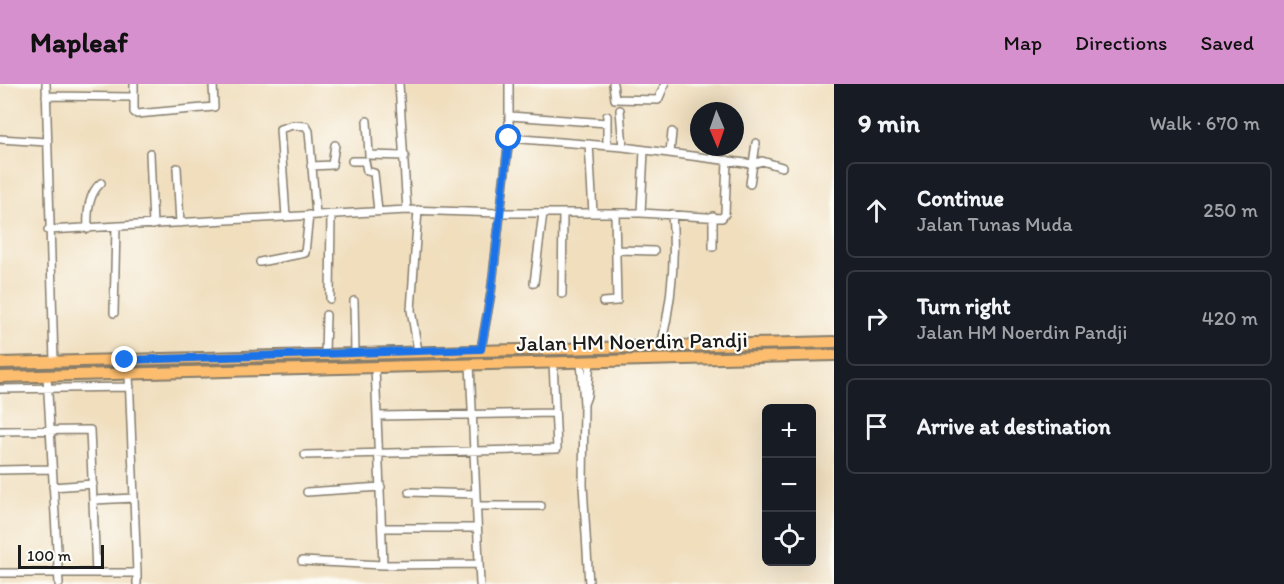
<!DOCTYPE html>
<meta charset="utf-8">
<style>
:root{--surface:#171b24;--page:#242831;--text:#f1f3f6;--muted:#9ea1a6;--line:#363941;--accent:#d690ce}
body{margin:0;font-family:Itim,sans-serif;background:var(--page);color:var(--text)}
.controls{position:absolute;right:18px;bottom:18px;display:grid;overflow:hidden;border-radius:9px;box-shadow:0 6px 24px #0002}
.controls button{width:54px;height:54px;display:grid;place-items:center;padding:0;border:0;border-bottom:2px solid var(--line);background:var(--surface);color:var(--text);font:30px sans-serif}
.compass{position:absolute;left:690px;top:18px;width:54px;height:54px;border-radius:50%;background:var(--surface);box-shadow:0 6px 24px #0002;rotate:178deg}
.scale{position:absolute;left:18px;bottom:15px;width:86px;box-sizing:border-box;padding-left:6px;border:3px solid #1c1c1c;border-top:0;font-size:16px;line-height:21px;white-space:nowrap;color:#1c1c1c;-webkit-text-stroke:4px #fdfcf7;paint-order:stroke}
.stop{position:absolute;width:18px;height:18px;margin:-14px;border:4px solid #1a73e8;border-radius:50%;background:#fff}
.stop.end{background:#1a73e8;border-color:#fff;box-shadow:0 2px 6px #0008}
.list{margin:0;padding:0;list-style:none}
h2{display:flex;justify-content:space-between;align-items:center;height:78px;margin:0;padding:0 24px;font-size:26px}
h2 small{font-size:20px;font-weight:400;color:var(--muted)}
.list li{display:grid;grid-template-columns:39px 1fr auto;gap:18px;align-items:center;box-sizing:border-box;height:96px;margin:0 12px 12px;padding:0 12px;border:2px solid var(--line);border-radius:9px}
.list b{display:block;font-size:22px;white-space:nowrap}
.list p{margin:0;font-size:20px;white-space:nowrap;color:var(--muted)}
.list em{font-size:20px;font-style:normal;color:var(--muted)}
.icon{flex:none;width:33px;height:33px;fill:none;stroke:currentColor;stroke-width:2;stroke-linecap:round;stroke-linejoin:round}
.map{position:relative;flex:none;width:834px;height:500px;overflow:hidden}
header{display:flex;align-items:center;gap:36px;box-sizing:border-box;height:84px;padding:0 30px;background:var(--accent);color:#111}
header strong{font-size:28px}
nav{display:flex;gap:33px;margin-inline-start:auto;font-size:21px}
main{display:flex}
aside{flex:1;background:var(--surface)}
.map>svg:first-child{display:block}
.lines{fill:none;stroke-linecap:round;stroke-linejoin:round}
.minor-casing{stroke:#867d6c;stroke-width:10}
.primary-casing{stroke:#867d6c;stroke-width:14}
.minor{stroke:#fff;stroke-width:7}
.primary{stroke:#fcbd6e;stroke-width:10}
.route{stroke:#1a73e8;stroke-width:8}
.labels{text-anchor:middle;stroke-width:4.5;stroke-linejoin:round;paint-order:stroke}
.street-label{font-size:22px;fill:#1c1c1c;stroke:#fdfcf7}
</style>
<header>
<strong>Mapleaf</strong>
<nav><a>Map</a><a>Directions</a><a>Saved</a></nav>
</header>
<main>
<div class="map">
<svg width="834" height="500" viewBox="0 0 834 500">
<rect width="100%" height="100%" fill="#fdfcf7"/>
<filter id="ink" filterUnits="userSpaceOnUse"><feTurbulence type="fractalNoise" baseFrequency=".0167" numOctaves="2"/><feDisplacementMap in="SourceGraphic" scale="12" xChannelSelector="R" yChannelSelector="G"/><feConvolveMatrix kernelMatrix="1 2 1 2 8 2 1 2 1" color-interpolation-filters="sRGB"/></filter>
<filter id="wash" filterUnits="userSpaceOnUse"><feTurbulence type="fractalNoise" baseFrequency=".008" numOctaves="4" result="noise"/><feDisplacementMap in="SourceGraphic" scale="24" xChannelSelector="R" yChannelSelector="G"/><feGaussianBlur stdDeviation="1.35" result="paint"/><feColorMatrix in="noise" values="0 0 0 0 0 0 0 0 0 0 0 0 0 0 0 0 0 1.4 0 .05"/><feComposite in="paint" operator="in"/></filter>
<g filter="url(#wash)">
<rect width="100%" height="100%" fill="#f0debd"/>
</g>
<g filter="url(#ink)">
<g class="lines">
<defs>
<path id="minor" d="M46 0 54 278
M399 0 407 126
M613 0 615 15 658 16 665 0
M46 12 134 13V28L137 30 214 23 213 0
M134 13V0
M620 26 623 63
M510 32 607 39
M367 37 369 71 405 72
M509 54 623 63 753 80 762 77 782 83
M0 55 46 58
M589 60 593 129
M607 61V32
M150 69 153 141
M670 69 672 48
M352 77H365L367 87 374 89 378 127
M311 82 332 81 335 61
M177 84 180 139
M750 100 756 59
M641 129 644 66
M713 132V163
M286 133 280 45 293 41 306 42 309 47 316 131
M88 145C87 129 88 110 101 99
M48 146 407 126 499 129H641L722 134 725 130 727 76
M618 166 654 167
M260 178 305 169 309 131
M534 199 543 129
M562 210 563 129
M330 215 331 130
M354 217 355 269
M603 218 617 217 615 130
M114 229 116 143
M661 262C672 217 676 176 672 130
M481 265 491 209 509 54V0
M418 267 411 226 418 126
M325 270 326 231
M581 278 584 320 583 401 589 500
M470 280 480 500
M375 283 383 481
M129 290 137 489
M47 292 59 500
M0 305 130 303
M584 320 587 312 590 277
M378 332 554 329
M0 347 90 346 96 489
M305 371 557 365 553 278
M0 386 52 385
M53 403 93 400
M307 408 381 403
M409 408 476 410
M94 416 134 414
M476 422H541
M383 444H476
M302 477 383 481 479 480
M0 489H137V500"/>
<path id="primary" d="M0 279 834 258
M0 293 834 271"/>
</defs>
<use href="#minor" class="minor-casing"/>
<use href="#primary" class="primary-casing"/>
<use href="#minor" class="minor"/>
<use href="#primary" class="primary"/>
</g>
</g>
<g class="lines" filter="url(#ink)">
<path class="route" d="M125 276 481 265 491 209 509 54"/>
</g>
<g class="labels">
<g class="street-label">
<text transform="translate(632 257) rotate(-1)" y="8">Jalan HM Noerdin Pandji</text>
</g>
</g>
</svg>
<div class="controls">
<button>+</button>
<button>−</button>
<button><svg class="icon" aria-label="locate" viewBox="0 0 24 24"><circle cx="12" cy="12" r="6"/><path d="M12 2v4M12 18v4M2 12h4M18 12h4"/></svg></button>
</div>
<svg class="compass" viewBox="-18 -18 36 36"><path d="M0-13l5 13h-10z" fill="#e53935"/><path d="M0 13l5-13h-10z" fill="#9ea1a6"/></svg>
<div class="scale">100 m</div>
<div class="stop" style="left:509px;top:54px"></div>
<div class="stop end" style="left:125px;top:276px"></div>
</div>
<aside>
<h2>9 min<small>Walk · 670 m</small></h2>
<ul class="list">
<li><svg class="icon" aria-label="ahead" viewBox="0 0 24 24"><path d="M12 20V5M6 11l6-6 6 6"/></svg><div><b>Continue</b><p>Jalan Tunas Muda</p></div><em>250 m</em></li>
<li><svg class="icon" aria-label="right" viewBox="0 0 24 24"><path d="M7 20v-9h11M14 6l5 5-5 5"/></svg><div><b>Turn right</b><p>Jalan HM Noerdin Pandji</p></div><em>420 m</em></li>
<li><svg class="icon" aria-label="arrive" viewBox="0 0 24 24"><path d="M6 21V4h12l-3 4 3 4H6"/></svg><div><b>Arrive at destination</b></div></li>
</ul>
</aside>
</main>
